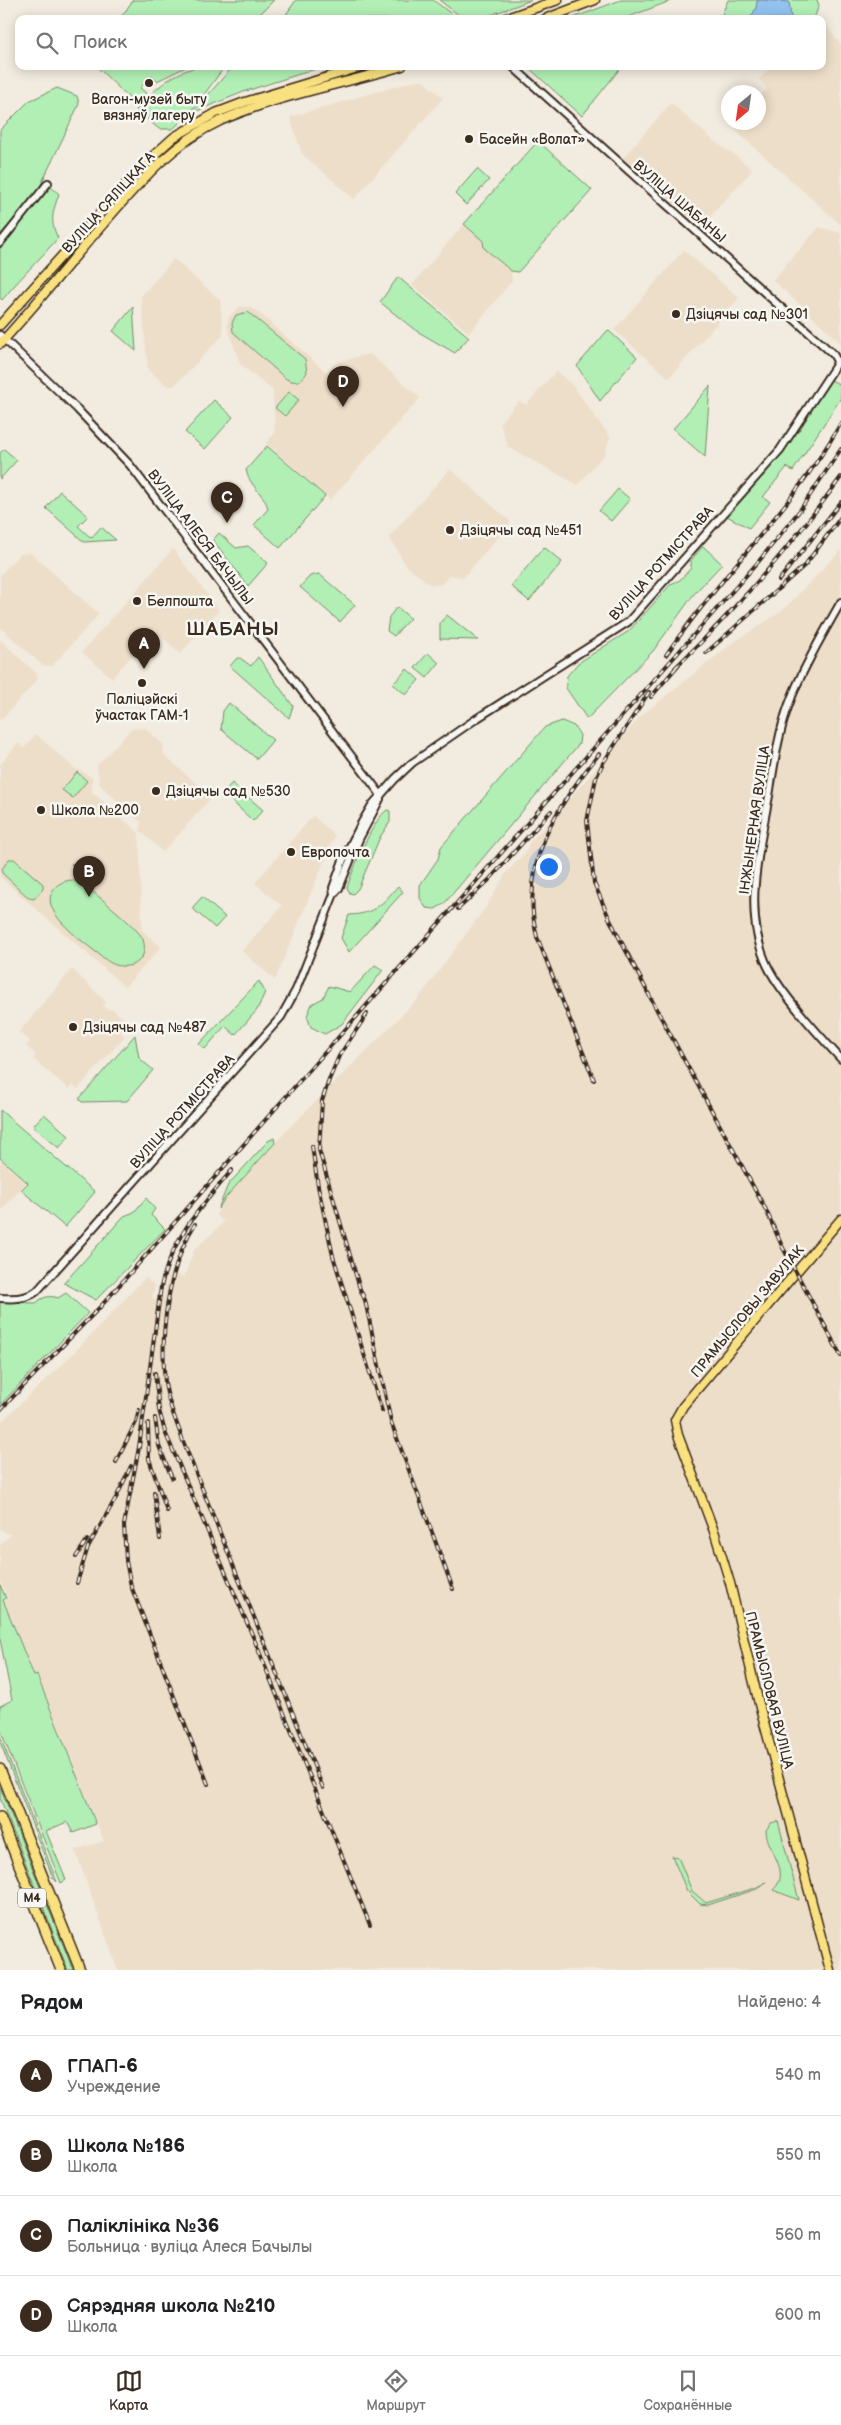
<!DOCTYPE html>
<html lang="ru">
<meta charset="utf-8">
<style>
:root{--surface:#fff;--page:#f6f6f6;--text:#202124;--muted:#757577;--line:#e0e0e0;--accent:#3b2a1e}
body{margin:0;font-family:"Balsamiq Sans",sans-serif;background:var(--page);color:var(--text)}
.compass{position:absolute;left:721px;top:85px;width:45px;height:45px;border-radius:50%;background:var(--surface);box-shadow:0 2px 12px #0003;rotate:209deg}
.you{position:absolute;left:548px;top:866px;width:18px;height:18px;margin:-12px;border:4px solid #fff;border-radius:50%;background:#1a73e8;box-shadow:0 0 0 8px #1a73e833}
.badge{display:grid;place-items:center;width:32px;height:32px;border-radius:50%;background:var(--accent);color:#fff;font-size:16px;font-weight:700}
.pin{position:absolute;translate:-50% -41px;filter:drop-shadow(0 1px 2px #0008)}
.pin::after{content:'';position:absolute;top:26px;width:18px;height:15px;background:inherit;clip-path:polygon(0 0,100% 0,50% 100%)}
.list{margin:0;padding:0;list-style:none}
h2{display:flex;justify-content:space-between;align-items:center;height:65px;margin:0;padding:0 20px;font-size:21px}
h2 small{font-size:16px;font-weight:400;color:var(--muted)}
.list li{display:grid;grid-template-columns:32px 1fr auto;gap:15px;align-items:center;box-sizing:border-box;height:80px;padding:0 20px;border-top:1px solid var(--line)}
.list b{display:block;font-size:19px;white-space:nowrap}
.list p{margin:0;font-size:16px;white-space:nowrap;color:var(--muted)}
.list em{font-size:16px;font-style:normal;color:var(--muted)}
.icon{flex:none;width:28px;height:28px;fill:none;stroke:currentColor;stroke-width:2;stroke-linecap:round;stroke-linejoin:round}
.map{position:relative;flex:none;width:841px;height:1970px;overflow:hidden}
.search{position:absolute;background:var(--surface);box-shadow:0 2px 12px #0003;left:15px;right:15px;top:15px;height:55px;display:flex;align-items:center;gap:12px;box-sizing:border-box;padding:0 18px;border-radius:10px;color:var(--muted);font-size:19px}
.sheet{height:385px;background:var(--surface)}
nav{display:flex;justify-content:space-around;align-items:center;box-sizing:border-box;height:70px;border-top:1px solid var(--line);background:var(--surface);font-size:14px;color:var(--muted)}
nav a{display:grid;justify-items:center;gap:2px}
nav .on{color:var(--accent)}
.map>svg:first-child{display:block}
.built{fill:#eddec9}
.green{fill:#b1efb5;stroke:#768c6a}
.water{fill:#93c2ee;stroke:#70859b}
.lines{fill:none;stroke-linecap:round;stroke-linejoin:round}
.stream{stroke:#70859b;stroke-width:2}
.minor-casing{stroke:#3b2a1e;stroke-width:10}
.major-casing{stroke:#3b2a1e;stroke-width:11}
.highway-casing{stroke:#3b2a1e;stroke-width:12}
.minor{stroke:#f6f6f2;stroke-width:6}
.major{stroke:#f9e181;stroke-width:8}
.highway{stroke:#f9e181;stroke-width:9}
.rail-casing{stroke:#3b2a1e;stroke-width:4}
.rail{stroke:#f6f6f2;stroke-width:2;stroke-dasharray:5.5;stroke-linecap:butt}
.poi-dot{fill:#3b2a1e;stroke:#f6f6f2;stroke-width:2}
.labels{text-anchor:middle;stroke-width:5;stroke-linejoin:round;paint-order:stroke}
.shield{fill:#f6f6f2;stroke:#73675e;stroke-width:1}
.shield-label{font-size:12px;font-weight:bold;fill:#3b2a1e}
.poi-label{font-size:14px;fill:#3b2a1e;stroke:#f6f6f2;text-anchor:start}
.street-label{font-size:14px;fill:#3b2a1e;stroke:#f6f6f2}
.district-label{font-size:19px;font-weight:bold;letter-spacing:1px;fill:#3b2a1e;stroke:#f6f6f2}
</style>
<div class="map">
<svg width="841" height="1970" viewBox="0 0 841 1970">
<rect width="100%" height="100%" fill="#f2ebdf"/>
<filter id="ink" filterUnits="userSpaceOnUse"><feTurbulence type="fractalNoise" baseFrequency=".02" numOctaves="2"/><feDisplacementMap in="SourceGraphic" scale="10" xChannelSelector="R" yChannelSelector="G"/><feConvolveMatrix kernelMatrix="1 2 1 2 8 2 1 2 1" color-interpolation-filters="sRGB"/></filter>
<g filter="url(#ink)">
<path class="built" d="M825 24 841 45V225L734 129 739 123 758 122 759 98 767 88 759 79 773 66H822V27Z
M418 80H422L443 98 354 199 302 154 290 117Z
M671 103 716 143 735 155 752 170 701 227 623 158Z
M464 224 483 241 484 248 511 271 512 281 469 333 412 285Z
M819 227 841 233V343L773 280Z
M684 250 739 298 669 378 614 330Z
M174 259 220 300 223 335 174 386H168L148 370 141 296Z
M239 307H248L257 311 326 372 336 362 370 354 420 398 330 500 266 443 275 433 273 391 240 364 227 326 229 317Z
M556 371 573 386 610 437 605 453 578 485 508 447 500 422 519 401 526 405Z
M450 469 511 522 464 577 449 575 441 585 429 584 406 565 389 537Z
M173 549 219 610 180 654 155 630 112 678 82 652Z
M841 550V1970H118L75 1850 104 1841 38 1675 34 1676 4 1601 8 1599 0 1580V1545L11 1535 0 1529V1423L63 1364 145 1278 155 1286 152 1299 162 1300 169 1272 184 1277 194 1250 224 1222 216 1215 226 1197 289 1128 419 998 486 907 506 873 525 853 530 841 548 824 643 714 730 645 782 611Z
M31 553 99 614 52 666 42 665 0 627V575L20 554Z
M0 640 36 673 38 679 0 721Z
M145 728 163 744 164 755 212 797 163 852 140 831 141 822 100 785 97 766 131 729Z
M36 734 75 769 80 770 92 778V792L139 833 142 930 161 947 125 987 0 877V765L18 743 24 748Z
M313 816 335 835 275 980 242 951 282 906 255 883Z
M72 969 106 1002 103 1006 108 1010 113 1009 128 1023 120 1032 125 1036 78 1089 73 1085 69 1089 33 1059 36 1055 26 1046 30 1041 19 1032Z
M0 1160 26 1183 0 1212Z"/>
<path class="green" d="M133 0H274L255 19H120Z
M296 0H433L458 19H283Z
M439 0H531L480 19H464Z
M621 0H673L623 19H570Z
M728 0H817L819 5 814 19H720Z
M188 66 157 81 151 76 140 88 146 93 133 106 128 102 129 98 97 67Z
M202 66H225L194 108 173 129H159L136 110C155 89 173 71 202 66Z
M239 66 246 67 325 66 246 91 192 113 229 71Z
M527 66H622L582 116Z
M57 88 77 96 79 104 36 195 0 235V130L29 101Z
M538 141 592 190 518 272 511 271 484 248 483 241 464 224Z
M477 169 489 180 466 205 455 194Z
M51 187 59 194C53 211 49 221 58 238 40 259 20 278 2 300L0 298V247Z
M398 277 469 337 455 353 415 330 380 302Z
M133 307 136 351 113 331Z
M248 312 305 359 307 372C302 382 294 384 285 378L233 332 232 323 236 315Z
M608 330 637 357 600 401 577 366Z
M831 380 841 385V398L793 471 787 467 763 497 770 502 749 528 727 516 800 429Z
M710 386 705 457 673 429Z
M289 392 299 400 285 416 275 408Z
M214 400 233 417 205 449 185 432Z
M267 446 325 496 280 548 254 525 268 509C266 495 249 486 246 470Z
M4 449 17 460 0 479V453Z
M618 489 630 499 611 521 599 511Z
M60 491 88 516 78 526 91 538 101 527 116 540 84 542 46 508Z
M219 533 236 548 248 546 268 563 248 586 213 540Z
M703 546 722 564 694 594 653 651 587 719 566 688 567 676 578 663 629 631 671 584 680 580 691 568V560Z
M544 547 562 562 529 601 511 586Z
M319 574 355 605 340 622 300 587 310 576Z
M397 607 410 618 394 636 387 631 389 617Z
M447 615 478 640 440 639V623Z
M428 653 439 663 427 678 415 668Z
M258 657 293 706 289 718 230 666 237 658H240L251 666Z
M407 669 419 680 406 695 393 684Z
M229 703 273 740 257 759 221 729 223 711Z
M562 721 574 726 580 735 579 744 444 904 435 909 426 908 420 898V885L438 859 441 847 545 727Z
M77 772 87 781 73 798 62 790Z
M232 783 263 810 253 821 223 793Z
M387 810 390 811V822L380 837 358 889 353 894 350 893 347 888C352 871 373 819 387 810Z
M14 859 43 884V889L34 899 29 898 2 873V869L9 859Z
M70 880C76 881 80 882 84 885 95 893 139 929 143 939 151 965 122 974 105 959 89 946 40 914 52 892 56 884 62 882 70 880Z
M398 886 403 892 349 952 341 938 349 915C375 914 382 904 398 886Z
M202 897 225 917 215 928 192 908Z
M375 965 383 970 342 1024 325 1034 311 1027 307 1016 312 1004 323 998 329 986 350 992Z
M259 981 265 992 257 1010 235 1035 225 1026 205 1049 199 1044Z
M135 1035 139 1058 153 1070 127 1101 82 1102 79 1099Z
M0 1110 95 1192 65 1227 21 1190 28 1183 0 1158Z
M44 1114 69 1136 59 1148 33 1126Z
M274 1138 275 1143 226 1197 218 1209 228 1185 268 1141Z
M146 1198 155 1209 151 1215 165 1229 96 1300 64 1283 124 1216 134 1212Z
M66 1293 88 1313 0 1405V1302L36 1303C42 1297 50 1295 58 1298Z
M0 1585 6 1598 3 1600 34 1676 37 1675 96 1824 73 1833 67 1822 46 1831 66 1880 61 1883 0 1729V1706L12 1700 0 1639Z
M0 1736 57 1882 53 1878 0 1742Z
M0 1787 73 1970H68L0 1798Z
M778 1821 797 1893 799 1900 773 1890C793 1872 766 1850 766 1830L771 1823Z
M672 1856 678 1857 692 1891 706 1903 755 1888 766 1882 757 1889 708 1905 700 1904 687 1891Z"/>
<path class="water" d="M761 0 789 2 791 17 794 19H750L756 8 757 1Z"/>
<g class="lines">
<path class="stream" d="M72 864 94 883"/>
<defs>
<path id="minor" d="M0 243 48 183
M0 335 77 409 130 465 381 795
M841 602C824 632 799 675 788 707 778 735 774 766 769 796 759 851 742 914 768 967 782 995 820 1036 841 1059
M334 894 333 888 343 860 362 822 372 805 395 779 412 763 476 719 628 622 780 450 836 365 837 361 833 354 512 66
M0 1298C13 1299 27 1299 37 1291L281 1017 296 990 334 894 339 888 359 839 380 799"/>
<path id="major" d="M504 19 558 0
M545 19 595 0
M0 325 144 164 174 137 216 113 245 102 364 66
M0 344C36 305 69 263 104 223 138 184 172 143 220 121 275 96 344 84 402 66
M830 1970 760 1708 730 1583 715 1534 678 1435 675 1420 683 1406 841 1219"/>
<path id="highway" d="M0 1769 80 1970
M0 1817 61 1970"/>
</defs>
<use href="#minor" class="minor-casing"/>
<use href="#major" class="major-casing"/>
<use href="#highway" class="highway-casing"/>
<use href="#minor" class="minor"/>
<use href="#major" class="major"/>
<use href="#highway" class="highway"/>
<defs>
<path id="rail" d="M779 580 841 502
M706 653 805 565 841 517
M666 655C721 574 793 508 841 423
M675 668C738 607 790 548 841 477
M649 692 603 763 596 778 587 821 594 883 610 920 658 1012 766 1210 782 1246 841 1356
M651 697 680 663
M458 909 489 880 551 811
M367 1014 339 1056 329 1080 322 1101 319 1150 360 1289 365 1300 391 1422 453 1589
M594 1080 537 937C519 863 555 809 599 754
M312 1146 318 1186 333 1256 382 1411
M195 1224C168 1266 160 1333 165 1382 167 1402 177 1422 183 1441L323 1788
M155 1373 159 1410 165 1432 254 1639 370 1925
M0 1410 101 1306 759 561 800 510 841 449
M155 1418 159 1446 172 1478
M148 1424 149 1459 167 1511
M116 1462 136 1422 139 1410
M154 1492 160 1539
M76 1557 87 1540
M77 1583 88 1547 117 1496 131 1466
M208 1784 131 1586 126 1561 124 1525 139 1447 161 1287C172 1237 200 1208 232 1170"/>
</defs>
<use href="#rail" class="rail-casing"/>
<use href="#rail" class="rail"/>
</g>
</g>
<g class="poi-dot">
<circle cx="149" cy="83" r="5"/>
<circle cx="469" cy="139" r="5"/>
<circle cx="676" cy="314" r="5"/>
<circle cx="450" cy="530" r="5"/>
<circle cx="137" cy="601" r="5"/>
<circle cx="142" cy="683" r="5"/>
<circle cx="156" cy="791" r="5"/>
<circle cx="41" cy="810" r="5"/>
<circle cx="291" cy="852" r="5"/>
<circle cx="73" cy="1027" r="5"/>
</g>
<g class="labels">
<rect class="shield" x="18" y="1888.5" width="28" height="19" rx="4"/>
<g class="shield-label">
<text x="32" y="1902">М4</text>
</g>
<g class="poi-label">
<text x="149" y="104" text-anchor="middle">Вагон-музей быту<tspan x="149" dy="16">вязняў лагеру</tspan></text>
<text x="479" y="144">Басейн «Волат»</text>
<text x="686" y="319">Дзіцячы сад №301</text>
<text x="460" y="535">Дзіцячы сад №451</text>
<text x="147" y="606">Белпошта</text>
<text x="142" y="704" text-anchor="middle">Паліцэйскі<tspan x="142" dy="16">ўчастак ГАМ-1</tspan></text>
<text x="166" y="796">Дзіцячы сад №530</text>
<text x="51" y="815">Школа №200</text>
<text x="301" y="857">Европочта</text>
<text x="83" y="1032">Дзіцячы сад №487</text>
</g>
<g class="street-label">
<text transform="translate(680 201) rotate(41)" y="5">ВУЛІЦА ШАБАНЫ</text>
<text transform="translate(108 202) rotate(-48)" y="5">ВУЛІЦА СЯЛІЦКАГА</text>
<text transform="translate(201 537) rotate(53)" y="5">ВУЛІЦА АЛЕСЯ БАЧЫЛЫ</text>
<text transform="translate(661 563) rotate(-48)" y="5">ВУЛІЦА РОТМІСТРАВА</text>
<text transform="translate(754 820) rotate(-82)" y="5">ІНЖЫНЕРНАЯ ВУЛІЦА</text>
<text transform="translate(182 1111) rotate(-48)" y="5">ВУЛІЦА РОТМІСТРАВА</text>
<text transform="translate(747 1311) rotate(-50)" y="5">ПРАМЫСЛОВЫ ЗАВУЛАК</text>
<text transform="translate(770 1690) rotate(76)" y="5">ПРАМЫСЛОВАЯ ВУЛІЦА</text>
</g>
<g class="district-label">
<text x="233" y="635">ШАБАНЫ</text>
</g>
</g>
</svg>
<svg class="compass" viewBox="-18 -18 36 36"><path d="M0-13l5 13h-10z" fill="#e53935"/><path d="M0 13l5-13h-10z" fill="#757577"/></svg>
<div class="you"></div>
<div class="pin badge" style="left:144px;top:669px">A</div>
<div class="pin badge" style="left:89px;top:897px">B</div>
<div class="pin badge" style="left:227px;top:523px">C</div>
<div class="pin badge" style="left:343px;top:407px">D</div>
<div class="search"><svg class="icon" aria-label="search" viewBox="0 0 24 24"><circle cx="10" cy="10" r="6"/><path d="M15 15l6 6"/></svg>Поиск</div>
</div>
<section class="sheet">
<h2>Рядом<small>Найдено: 4</small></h2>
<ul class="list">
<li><span class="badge">A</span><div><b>ГПАП-6</b><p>Учреждение</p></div><em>540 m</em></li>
<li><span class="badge">B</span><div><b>Школа №186</b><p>Школа</p></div><em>550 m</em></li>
<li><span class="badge">C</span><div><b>Паліклініка №36</b><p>Больница · вуліца Алеся Бачылы</p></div><em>560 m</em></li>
<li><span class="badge">D</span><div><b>Сярэдняя школа №210</b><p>Школа</p></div><em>600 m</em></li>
</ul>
</section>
<nav>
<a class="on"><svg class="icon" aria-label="map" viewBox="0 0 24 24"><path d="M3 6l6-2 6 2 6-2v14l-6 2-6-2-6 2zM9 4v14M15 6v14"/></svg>Карта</a>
<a><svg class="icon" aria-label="directions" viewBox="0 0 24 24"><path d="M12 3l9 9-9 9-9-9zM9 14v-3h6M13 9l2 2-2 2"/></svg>Маршрут</a>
<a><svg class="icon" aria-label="saved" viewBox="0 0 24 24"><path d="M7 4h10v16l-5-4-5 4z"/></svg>Сохранённые</a>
</nav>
